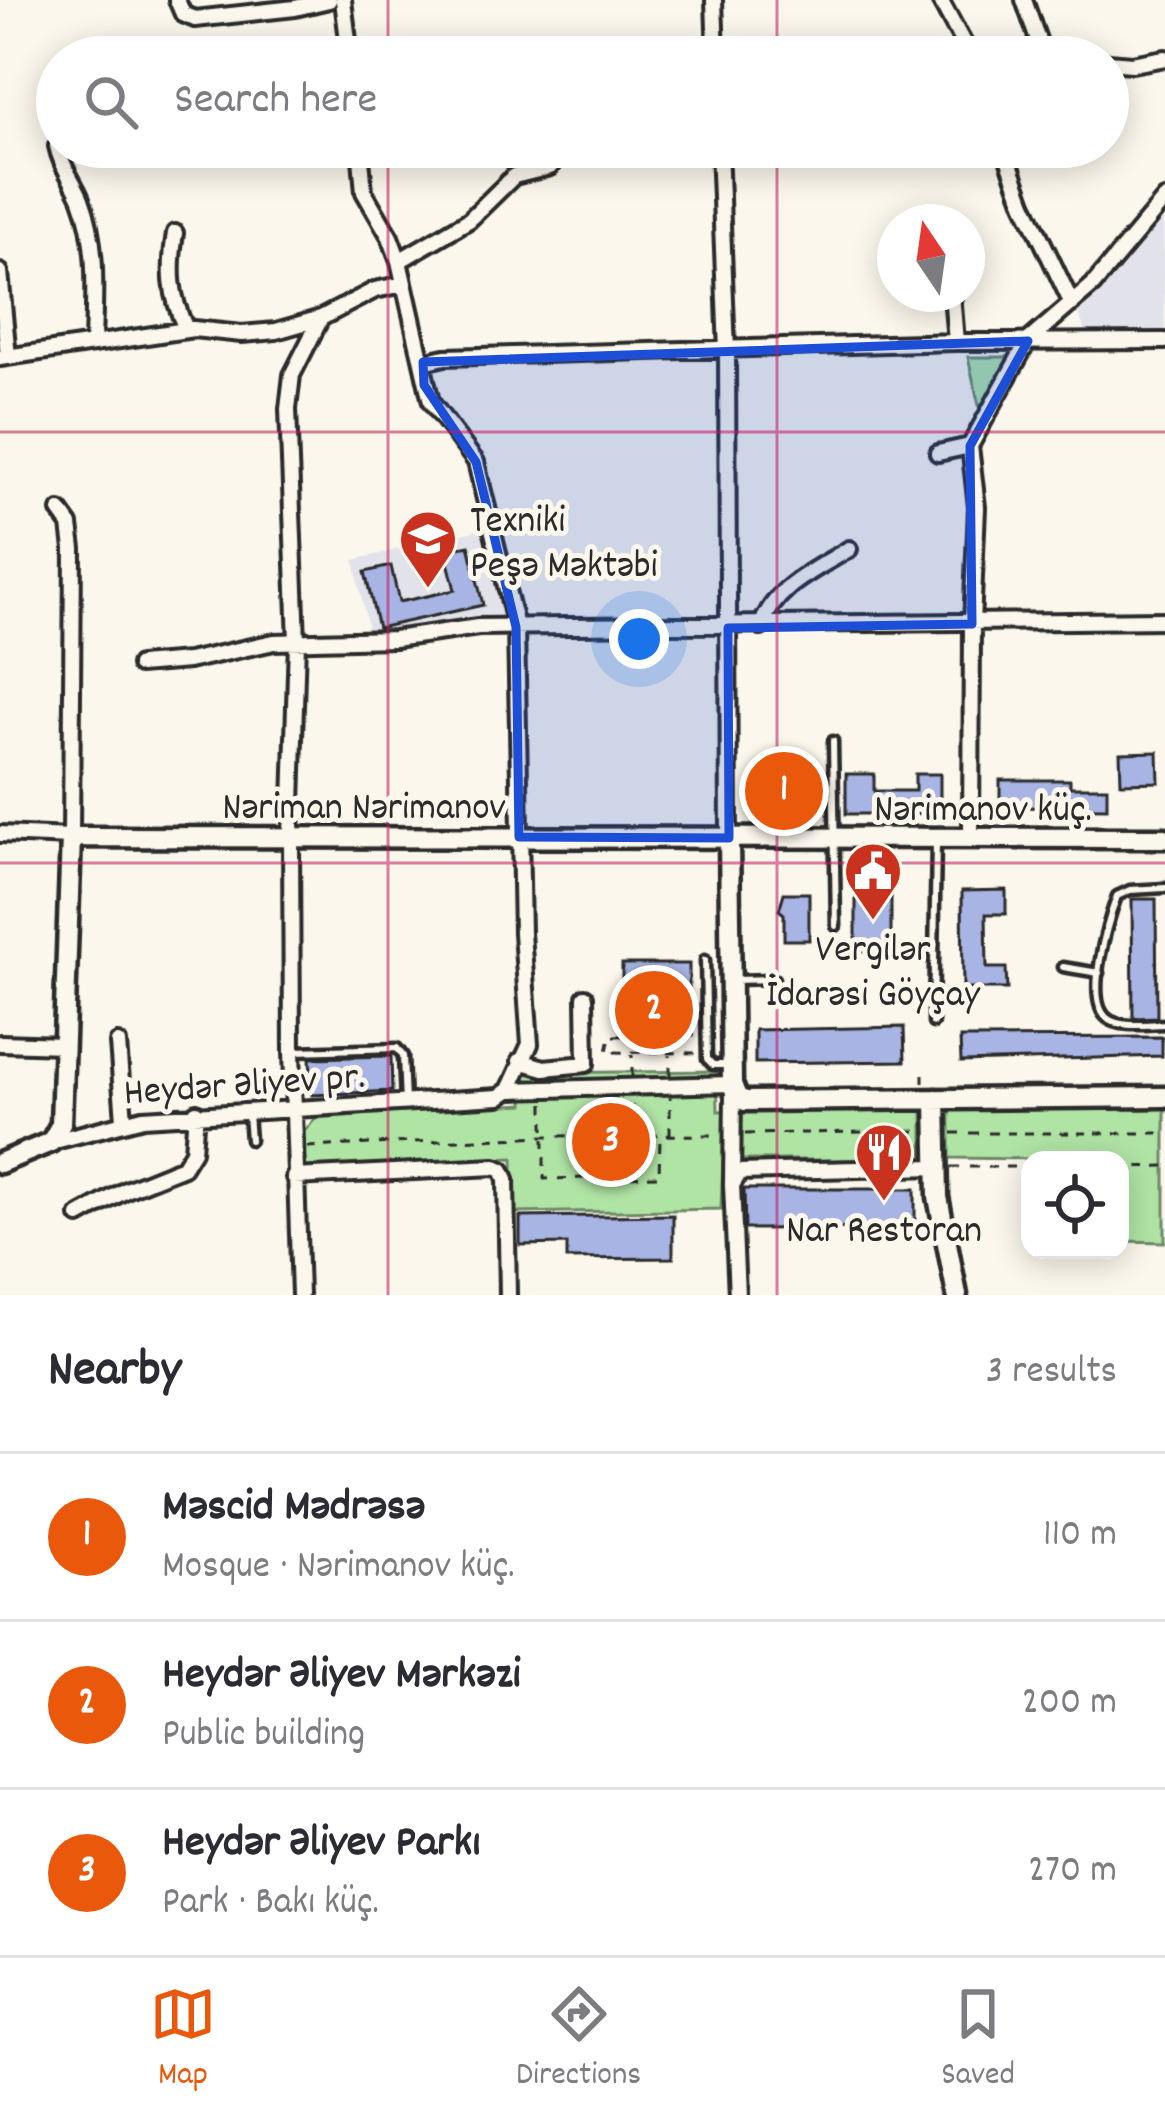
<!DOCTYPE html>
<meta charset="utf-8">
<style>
:root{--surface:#fff;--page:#f2f2f3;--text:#2b2b33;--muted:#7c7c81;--line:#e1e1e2;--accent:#ea580c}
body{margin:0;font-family:Dekko,sans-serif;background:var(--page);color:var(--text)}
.controls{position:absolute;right:36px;bottom:36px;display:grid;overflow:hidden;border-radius:24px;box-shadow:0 6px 30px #0003}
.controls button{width:108px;height:108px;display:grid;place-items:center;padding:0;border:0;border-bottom:3px solid var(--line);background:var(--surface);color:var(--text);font:60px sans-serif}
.compass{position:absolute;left:877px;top:204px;width:108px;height:108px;border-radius:50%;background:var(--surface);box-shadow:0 6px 30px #0003;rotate:347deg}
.you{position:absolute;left:639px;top:639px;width:42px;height:42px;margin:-30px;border:9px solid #fff;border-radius:50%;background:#1a73e8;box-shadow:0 0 0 18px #1a73e833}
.badge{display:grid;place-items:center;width:78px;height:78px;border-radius:50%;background:var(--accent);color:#fff;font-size:39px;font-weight:700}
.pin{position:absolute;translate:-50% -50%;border:6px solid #fff;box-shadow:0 3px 12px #0006}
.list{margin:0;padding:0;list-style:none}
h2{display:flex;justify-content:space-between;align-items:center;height:156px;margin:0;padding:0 48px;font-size:51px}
h2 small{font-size:39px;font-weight:400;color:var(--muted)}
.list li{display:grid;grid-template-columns:78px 1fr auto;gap:36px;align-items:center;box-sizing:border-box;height:168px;padding:0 48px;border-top:3px solid var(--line)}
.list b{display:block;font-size:45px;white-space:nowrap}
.list p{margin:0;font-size:39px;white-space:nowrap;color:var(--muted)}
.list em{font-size:39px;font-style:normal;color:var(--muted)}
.icon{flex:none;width:66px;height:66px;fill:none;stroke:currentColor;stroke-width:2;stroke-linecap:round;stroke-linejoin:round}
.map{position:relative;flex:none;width:1165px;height:1295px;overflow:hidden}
.search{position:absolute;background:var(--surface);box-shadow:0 6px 30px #0003;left:36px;right:36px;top:36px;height:132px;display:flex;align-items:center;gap:30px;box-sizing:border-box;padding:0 42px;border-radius:66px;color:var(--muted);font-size:45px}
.sheet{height:660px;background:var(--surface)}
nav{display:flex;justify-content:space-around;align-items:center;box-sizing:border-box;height:168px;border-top:3px solid var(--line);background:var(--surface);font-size:33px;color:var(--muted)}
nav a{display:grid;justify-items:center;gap:6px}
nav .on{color:var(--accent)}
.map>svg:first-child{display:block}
.built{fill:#e2e3ea}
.green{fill:#b0e4a5;stroke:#6e8868;stroke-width:3}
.building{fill:#a7b4e4;stroke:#2b2b2b;stroke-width:3}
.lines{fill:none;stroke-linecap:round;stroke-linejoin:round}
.lane-casing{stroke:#2b2b2b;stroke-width:15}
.street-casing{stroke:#2b2b2b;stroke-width:22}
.secondary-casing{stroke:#2b2b2b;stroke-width:27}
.path{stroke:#2b2b2b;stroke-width:3;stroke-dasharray:9 9;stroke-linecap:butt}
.lane{stroke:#fbf7ec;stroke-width:6}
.street{stroke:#fbf7ec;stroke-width:14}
.secondary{stroke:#fbf7ec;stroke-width:18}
.marked{fill:#1d4ed8;fill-opacity:0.2;stroke:#1d4ed8;stroke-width:9;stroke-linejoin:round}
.grid{fill:none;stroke:#c2185b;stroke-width:3;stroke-opacity:0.55}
.labels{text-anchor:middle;stroke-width:10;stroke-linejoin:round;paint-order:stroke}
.poi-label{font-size:39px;fill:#2b2b2b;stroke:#fbf7ec}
.street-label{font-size:39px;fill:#2b2b2b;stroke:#fbf7ec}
</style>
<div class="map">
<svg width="1165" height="1295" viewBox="0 0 1165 1295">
<rect width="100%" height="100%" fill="#fbf7ec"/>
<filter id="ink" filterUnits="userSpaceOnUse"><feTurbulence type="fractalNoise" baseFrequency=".00833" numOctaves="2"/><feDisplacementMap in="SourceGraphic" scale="24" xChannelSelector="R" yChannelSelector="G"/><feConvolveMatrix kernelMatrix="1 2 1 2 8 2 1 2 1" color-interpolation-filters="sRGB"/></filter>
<g filter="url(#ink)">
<path class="built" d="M1163 220 1165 332H1085L1078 311Z
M482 529 504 619 369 635 354 560Z"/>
<path class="green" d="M968 357H1010L980 410Z
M717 1071 718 1111 923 1107V1160H723L721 1209 514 1213 513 1158 300 1168 299 1137 316 1118 524 1104 525 1073Z
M1165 1107V1242L1120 1241V1160L950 1158V1109Z"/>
<path class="building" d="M469 545 483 605 378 628 365 572 391 566 399 602 455 590 445 550Z
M1158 752 1159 782 1121 783 1120 753Z
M846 774H874V791H915V774H940V814H846Z
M1000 780H1070V787H1107V808L1000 807Z
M856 883H891V951L856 952Z
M1006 890V914H986L987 968H1006L1007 989H963L962 891Z
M784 893H809V940H784V914L779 910Z
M1132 899H1156L1157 1017 1133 1018Z
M622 964H689V1020H622Z
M904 1027 905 1061 755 1063V1030Z
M1162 1037V1056L961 1062 960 1038Z
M391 1056 392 1091 312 1095 310 1058Z
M744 1189H915V1228L745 1229Z
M673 1215V1258L567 1259V1244L520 1245V1217Z"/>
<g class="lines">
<defs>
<path id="lane" d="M833 741 836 926
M1165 888 1130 890 1117 896C1108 921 1084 999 1107 1018 1120 1029 1149 1024 1165 1024
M705 960 707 1059 713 1065H728
M1063 967 1099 973
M734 980 774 979
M933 1023 936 840
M295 1051 397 1048 403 1056 405 1103
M248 1114 250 1140"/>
<path id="street" d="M177 0 183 14 195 19 295 8 329 0
M343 0 350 57
M714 0 716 57
M940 0 971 57
M1024 0 1044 57
M1108 62 1132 64 1165 58
M57 146C61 166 73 180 81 199 99 246 94 296 93 344
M719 147 727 352 729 838
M1004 147 1024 203 1072 304
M933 152 945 147
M175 233C169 270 170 295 186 329
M399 261 469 220 514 176 550 167 563 147
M0 272 8 357
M952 294 956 342
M0 358 193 329 242 334 276 331 321 318 375 290 404 284
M423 362 445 357 956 342 1165 341
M938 453 970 446
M761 627C774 587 815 570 849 549
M139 665 188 661 274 642 394 639 478 627 1165 620
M0 834 71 837 73 549 70 525 60 511
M971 840 972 624 977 507 970 446 1028 341 1093 285 1165 199
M0 1043 64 1045
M118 1043 124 1120
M520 1061 544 1068 586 1064 585 997
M509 1090 732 1084
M51 1142 143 1118 499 1097 509 1090 530 1044 522 933 516 627 476 462 431 402 399 261 390 237 364 192 360 147
M294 1177 495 1167 502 1170 506 1179 508 1295
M732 1185 733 1091
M79 1216 126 1190 183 1167 193 1151 196 1112
M300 1295 292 1051 291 836 297 641 288 409 292 375 321 318
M737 1295 732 1185 740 1172 937 1167"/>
<path id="secondary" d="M729 838 732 1084 737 1097 745 1101 1165 1097
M936 1099 938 1197 957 1295
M0 1163 51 1142 61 1124 71 837 1165 838"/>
</defs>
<use href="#lane" class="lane-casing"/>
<use href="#street" class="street-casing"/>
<use href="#secondary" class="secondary-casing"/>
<path class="path" d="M695 1035 610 1036 607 1052 699 1053
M923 1074V1085
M670 1075V1055
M632 1076V1055
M544 1103V1179L659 1176 660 1137
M632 1114V1097
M952 1133H1165
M745 1134 921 1131
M670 1135V1097
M307 1147 544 1136 717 1135
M951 1167H1030
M1120 1167 1165 1166
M1120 1230 1130 1241"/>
<use href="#lane" class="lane"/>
<use href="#street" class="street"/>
<use href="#secondary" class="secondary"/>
</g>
</g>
<path class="marked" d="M1028 341 970 446 972 624 728 628 729 838 519 837 516 627 476 462 424 385 423 362Z"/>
<path class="grid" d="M388 0V57M777 0V57M388 147V1295M777 147V1295M0 432H1165M0 863H1165"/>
<defs>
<symbol id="university-pin" viewBox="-11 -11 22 30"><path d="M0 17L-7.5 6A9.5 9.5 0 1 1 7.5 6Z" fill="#c8321e" stroke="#fbf7ec"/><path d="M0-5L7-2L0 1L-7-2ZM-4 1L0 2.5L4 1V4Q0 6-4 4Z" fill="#fff"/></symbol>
<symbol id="civic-pin" viewBox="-11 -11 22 30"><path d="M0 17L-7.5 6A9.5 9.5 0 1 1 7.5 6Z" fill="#c8321e" stroke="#fbf7ec"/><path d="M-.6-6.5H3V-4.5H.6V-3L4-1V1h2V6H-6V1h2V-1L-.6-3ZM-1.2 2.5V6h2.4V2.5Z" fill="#fff"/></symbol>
<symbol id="restaurant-pin" viewBox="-11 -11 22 30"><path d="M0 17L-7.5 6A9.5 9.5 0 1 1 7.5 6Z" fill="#c8321e" stroke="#fbf7ec"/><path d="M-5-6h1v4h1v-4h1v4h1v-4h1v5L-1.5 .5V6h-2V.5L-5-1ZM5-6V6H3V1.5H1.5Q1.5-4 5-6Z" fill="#fff"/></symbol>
</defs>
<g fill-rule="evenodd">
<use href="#university-pin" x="395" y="506" width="66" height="90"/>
<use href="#civic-pin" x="840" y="838" width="66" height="90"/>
<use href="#restaurant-pin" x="851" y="1119" width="66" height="90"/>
</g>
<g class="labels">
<g class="poi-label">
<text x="470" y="531" text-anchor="start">Texniki<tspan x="470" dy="45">Peşə Məktəbi</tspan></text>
<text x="873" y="960">Vergilər<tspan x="873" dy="45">İdarəsi Göyçay</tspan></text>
<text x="884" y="1241">Nar Restoran</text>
</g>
<g class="street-label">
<text x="364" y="818">Nəriman Nərimanov</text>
<text x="983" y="820">Nərimanov küç.</text>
<text transform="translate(244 1081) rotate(-4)" y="14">Heydər Əliyev pr.</text>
</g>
</g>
</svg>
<div class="controls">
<button><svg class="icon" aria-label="locate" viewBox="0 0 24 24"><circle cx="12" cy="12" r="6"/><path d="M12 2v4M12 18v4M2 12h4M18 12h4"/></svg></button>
</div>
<svg class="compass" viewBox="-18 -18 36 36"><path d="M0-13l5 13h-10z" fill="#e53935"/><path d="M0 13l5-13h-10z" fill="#7c7c81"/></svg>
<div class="you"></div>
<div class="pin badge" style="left:784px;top:791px">1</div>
<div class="pin badge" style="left:654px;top:1010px">2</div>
<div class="pin badge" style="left:611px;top:1142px">3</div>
<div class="search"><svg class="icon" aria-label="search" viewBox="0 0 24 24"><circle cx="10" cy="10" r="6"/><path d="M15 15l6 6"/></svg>Search here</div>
</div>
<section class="sheet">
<h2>Nearby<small>3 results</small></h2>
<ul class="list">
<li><span class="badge">1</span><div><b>Məscid Mədrəsə</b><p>Mosque · Nərimanov küç.</p></div><em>110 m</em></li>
<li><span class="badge">2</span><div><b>Heydər Əliyev Mərkəzi</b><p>Public building</p></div><em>200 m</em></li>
<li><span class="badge">3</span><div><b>Heydər Əliyev Parkı</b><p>Park · Bakı küç.</p></div><em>270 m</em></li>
</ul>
</section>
<nav>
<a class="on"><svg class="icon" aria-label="map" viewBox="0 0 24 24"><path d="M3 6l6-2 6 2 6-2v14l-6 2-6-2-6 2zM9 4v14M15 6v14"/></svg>Map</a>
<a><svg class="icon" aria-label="directions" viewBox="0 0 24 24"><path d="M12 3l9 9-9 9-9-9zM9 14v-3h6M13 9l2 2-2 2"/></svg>Directions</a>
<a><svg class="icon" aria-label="saved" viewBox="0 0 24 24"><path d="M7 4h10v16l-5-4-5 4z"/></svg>Saved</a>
</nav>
